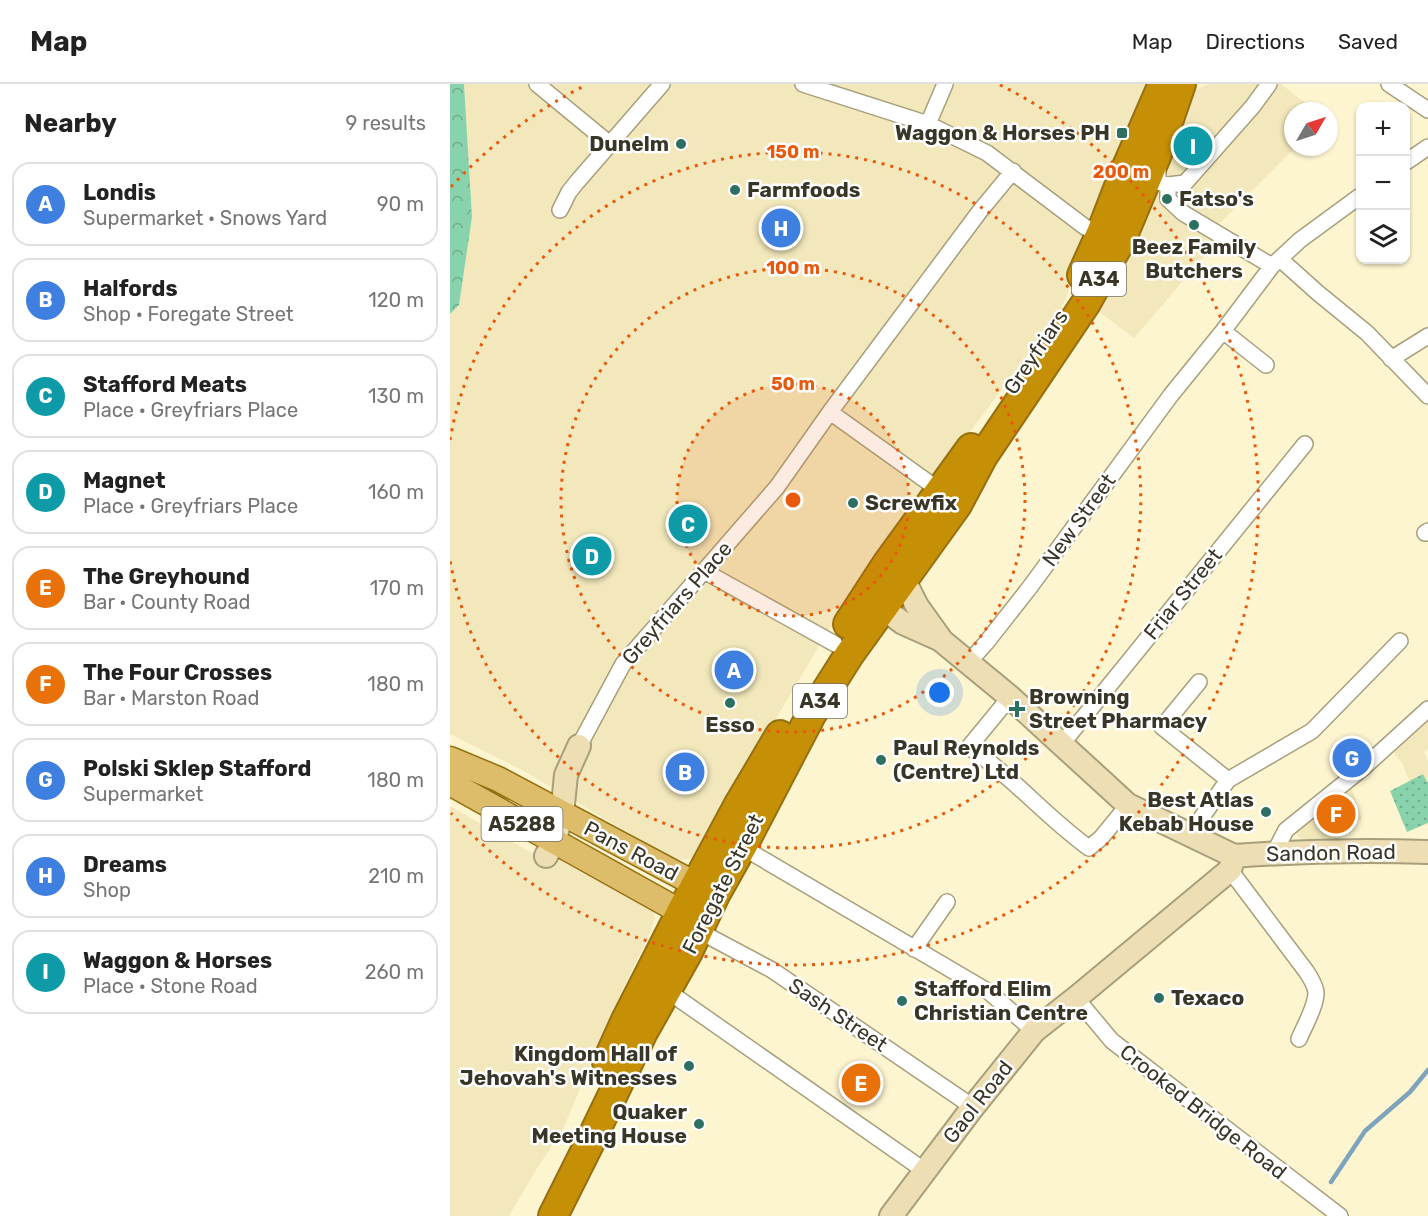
<!DOCTYPE html>
<meta charset="utf-8">
<style>
:root{--surface:#fff;--page:#f2f2f2;--text:#222;--muted:#767676;--line:#e0e0e0;--accent:#0b8043}
body{margin:0;font-family:Rubik,sans-serif;background:var(--page);color:var(--text)}
.controls{position:absolute;right:18px;top:18px;display:grid;overflow:hidden;border-radius:12px;box-shadow:0 2px 4px #0004}
.controls button{width:54px;height:54px;display:grid;place-items:center;padding:0;border:0;border-bottom:2px solid var(--line);background:var(--surface);color:var(--text);font:30px sans-serif}
.compass{position:absolute;left:834px;top:18px;width:54px;height:54px;border-radius:50%;background:var(--surface);box-shadow:0 2px 4px #0004;rotate:51deg}
.you{position:absolute;left:490px;top:609px;width:21px;height:21px;margin:-15px;border:4px solid #fff;border-radius:50%;background:#1a73e8;box-shadow:0 0 0 9px #1a73e833}
.badge{display:grid;place-items:center;width:39px;height:39px;border-radius:50%;background:var(--accent);color:#fff;font-size:20px;font-weight:700}
.pin{position:absolute;translate:-50% -50%;border:3px solid #fff;box-shadow:0 2px 6px #0006}
.list{margin:0;padding:0;list-style:none}
h2{display:flex;justify-content:space-between;align-items:center;height:78px;margin:0;padding:0 24px;font-size:26px}
h2 small{font-size:20px;font-weight:400;color:var(--muted)}
.list li{display:grid;grid-template-columns:39px 1fr auto;gap:18px;align-items:center;box-sizing:border-box;height:84px;margin:0 12px 12px;padding:0 12px;border:2px solid var(--line);border-radius:18px}
.list b{display:block;font-size:22px;white-space:nowrap}
.list p{margin:0;font-size:20px;white-space:nowrap;color:var(--muted)}
.list em{font-size:20px;font-style:normal;color:var(--muted)}
.icon{flex:none;width:33px;height:33px;fill:none;stroke:currentColor;stroke-width:2;stroke-linecap:round;stroke-linejoin:round}
.map{position:relative;flex:none;width:978px;height:1132px;overflow:hidden}
header{display:flex;align-items:center;gap:36px;box-sizing:border-box;height:84px;padding:0 30px;background:var(--surface);border-bottom:2px solid var(--line)}
header strong{font-size:28px}
nav{display:flex;gap:33px;margin-inline-start:auto;font-size:21px}
main{display:flex}
aside{flex:1;background:var(--surface)}
.map>svg:first-child{display:block}
.built{fill:#f2e8bb}
.grass{fill:url(#grass-dots)}
.park{fill:url(#park-crowns)}
.lines{fill:none;stroke-linecap:round;stroke-linejoin:round}
.stream{stroke:#7ea3bc;stroke-width:4.5}
.street-casing{stroke:#a79f7c;stroke-width:18}
.secondary-casing{stroke:#a79f7c;stroke-width:26}
.primary-casing{stroke:#957012;stroke-width:27}
.highway-casing{stroke:#957012;stroke-width:32}
.street{stroke:#fff;stroke-width:15}
.secondary{stroke:#eedeb4;stroke-width:22}
.primary{stroke:#ddbc6a;stroke-width:24}
.highway{stroke:#c69006;stroke-width:28}
.ring{fill:none;stroke:#e8590c;stroke-width:3;stroke-dasharray:3 6}
.poi-dot{fill:#2d7062;stroke:#fff;stroke-width:2}
.labels{text-anchor:middle;stroke-width:5;stroke-linejoin:round;paint-order:stroke}
.shield{fill:#fff;stroke:#747268;stroke-width:1.5}
.shield-label{font-size:20px;font-weight:bold;fill:#393627}
.poi-label{font-size:21px;font-weight:bold;fill:#393627;stroke:#fff;text-anchor:start}
.street-label{font-size:21px;fill:#393627;stroke:#fff}
.centre{fill:#e8590c;stroke:#fff;stroke-width:3}
.ring-label{font-size:18px;text-anchor:middle;font-weight:bold;fill:#e8590c;stroke:#fff;stroke-width:5;stroke-linejoin:round;paint-order:stroke}
</style>
<header>
<strong>Map</strong>
<nav><a>Map</a><a>Directions</a><a>Saved</a></nav>
</header>
<main>
<aside>
<h2>Nearby<small>9 results</small></h2>
<ul class="list">
<li><span class="badge" style="background:#3f7fe0">A</span><div><b>Londis</b><p>Supermarket · Snows Yard</p></div><em>90 m</em></li>
<li><span class="badge" style="background:#3f7fe0">B</span><div><b>Halfords</b><p>Shop · Foregate Street</p></div><em>120 m</em></li>
<li><span class="badge" style="background:#0f9aa8">C</span><div><b>Stafford Meats</b><p>Place · Greyfriars Place</p></div><em>130 m</em></li>
<li><span class="badge" style="background:#0f9aa8">D</span><div><b>Magnet</b><p>Place · Greyfriars Place</p></div><em>160 m</em></li>
<li><span class="badge" style="background:#e8710a">E</span><div><b>The Greyhound</b><p>Bar · County Road</p></div><em>170 m</em></li>
<li><span class="badge" style="background:#e8710a">F</span><div><b>The Four Crosses</b><p>Bar · Marston Road</p></div><em>180 m</em></li>
<li><span class="badge" style="background:#3f7fe0">G</span><div><b>Polski Sklep Stafford</b><p>Supermarket</p></div><em>180 m</em></li>
<li><span class="badge" style="background:#3f7fe0">H</span><div><b>Dreams</b><p>Shop</p></div><em>210 m</em></li>
<li><span class="badge" style="background:#0f9aa8">I</span><div><b>Waggon &amp; Horses</b><p>Place · Stone Road</p></div><em>260 m</em></li>
</ul>
</aside>
<div class="map">
<svg width="978" height="1132" viewBox="0 0 978 1132">
<defs>
<pattern id="grass-dots" width="8" height="8" patternUnits="userSpaceOnUse" patternTransform="scale(1.5)"><rect width="8" height="8" fill="#89d3ac"/><path d="M2 2h.1M6 6h.1" fill="none" stroke="#71ac8c" stroke-width="1.8" stroke-linecap="round"/></pattern>
<pattern id="park-crowns" width="20" height="18" patternUnits="userSpaceOnUse" patternTransform="scale(1.5)"><rect width="20" height="18" fill="#89d3ac"/><path d="M2 6a3 3 0 1 1 6 0M12 15a3 3 0 1 1 6 0" fill="none" stroke="#71ac8c"/></pattern>
</defs>
<rect width="100%" height="100%" fill="#fdf5cf"/>
<path class="built" d="M14 0H702L611 226 469 416 376 550 244 774 225 776 72 686 0 650V230L9 221 22 133Z
M760 0H831L865 27H843V63H846L768 141 765 160 684 254 648 227 739 8Z
M978 637V665L974 668 978 677V698H977L973 690 960 698 952 679 943 668Z
M901 702 912 736 891 735V760H856L848 752 846 747Z
M0 722 82 769 128 771 200 815 205 834 199 851 161 930 113 1045 86 1086 59 1132H0Z"/>
<path class="grass" d="M973 690 977 698H978V739L957 748 940 707Z"/>
<path class="park" d="M0 0H14L22 133 9 221 0 230Z"/>
<g class="lines">
<path class="stream" d="M881 1098 915 1047 960 1008 978 986"/>
<defs>
<path id="street" d="M87 0 161 61
M353 0 478 40 537 69 635 143 651 149
M939 0 978 26
M478 40 495 0
M956 78 978 63
M708 82V98L718 101 735 99 803 22 819 0
M718 101V115L733 129 822 182
M110 126 119 108 127 98 212 0
M830 175 868 209 917 249 978 312
M773 247 816 281
M941 275 978 252
M380 328 489 406
M975 449 978 447
M254 487 385 560
M518 579 536 559 580 503 721 311 773 247 822 182 850 156 910 112
M749 598 712 643 778 696 862 647 950 557
M560 613 519 663C562 692 596 733 639 764L651 754 678 721
M611 661 855 360
M129 662 173 580 327 403 380 328 530 127 563 87
M740 750 778 696
M292 763 539 908 584 947
M824 769 836 746 913 684 978 625
M780 786 856 887C860 893 866 902 866 909 866 922 854 943 849 955
M250 844 260 853 322 886 523 1023
M464 865 497 818
M216 906 475 1087
M626 914 662 957 890 1132"/>
<path id="secondary" d="M454 496 467 522 492 557 560 613 678 721 784 772
M419 514 453 539 491 556
M96 772 104 758 112 730 116 691 129 662
M784 772C849 767 914 766 978 768
M441 1132 523 1023 584 947 626 914 780 786 784 772"/>
<path id="primary" d="M0 675 48 695 262 809
M0 699 231 828 246 840"/>
<path id="highway" d="M632 191 651 149 673 92 713 0
M398 540 437 480 521 364
M157 978 176 936 231 828 288 722 330 651
M103 1132 140 1058 192 950 238 868 265 811 292 763 361 631 399 571 507 421 533 372 636 219 671 156 707 70 731 0"/>
</defs>
<use href="#street" class="street-casing"/>
<use href="#secondary" class="secondary-casing"/>
<use href="#primary" class="primary-casing"/>
<use href="#highway" class="highway-casing"/>
<use href="#street" class="street"/>
<use href="#secondary" class="secondary"/>
<use href="#primary" class="primary"/>
<use href="#highway" class="highway"/>
</g>
<circle cx="343" cy="416" r="116" fill="#e8590c" fill-opacity=".12"/>
<g class="ring">
<circle cx="343" cy="416" r="116"/>
<circle cx="343" cy="416" r="232"/>
<path d="M0 356A348 348 0 1 1 0 476"/>
<path d="M1 103A464 464 0 0 1 136 1M550 1A464 464 0 1 1 1 729"/>
</g>
<g class="poi-dot">
<rect x="666" y="43" width="12" height="12" rx="3"/>
<circle cx="231" cy="60" r="6"/>
<circle cx="285" cy="106" r="6"/>
<circle cx="717" cy="115" r="6"/>
<circle cx="744" cy="141" r="6"/>
<circle cx="403" cy="419" r="6"/>
<circle cx="280" cy="619" r="6"/>
<path d="M564 616h6v6h6v6h-6v6h-6v-6h-6v-6h6z"/>
<circle cx="431" cy="676" r="6"/>
<circle cx="816" cy="728" r="6"/>
<circle cx="709" cy="914" r="6"/>
<circle cx="452" cy="917" r="6"/>
<circle cx="239" cy="982" r="6"/>
<circle cx="249" cy="1040" r="6"/>
</g>
<g class="labels">
<g class="shield">
<rect x="622" y="178" width="54" height="34" rx="4.5"/>
<rect x="343" y="600" width="54" height="34" rx="4.5"/>
<rect x="31.5" y="723" width="81" height="34" rx="4.5"/>
</g>
<g class="shield-label">
<text x="649" y="202">A34</text>
<text x="370" y="624">A34</text>
<text x="72" y="747">A5288</text>
</g>
<g class="poi-label">
<text x="660" y="56" text-anchor="end">Waggon &amp; Horses PH</text>
<text x="219" y="67" text-anchor="end">Dunelm</text>
<text x="297" y="113">Farmfoods</text>
<text x="729" y="122">Fatso's</text>
<text x="744" y="170" text-anchor="middle">Beez Family<tspan x="744" dy="24">Butchers</tspan></text>
<text x="415" y="426">Screwfix</text>
<text x="579" y="620">Browning<tspan x="579" dy="24">Street Pharmacy</tspan></text>
<text x="280" y="648" text-anchor="middle">Esso</text>
<text x="443" y="671">Paul Reynolds<tspan x="443" dy="24">(Centre) Ltd</tspan></text>
<text x="804" y="723" text-anchor="end">Best Atlas<tspan x="804" dy="24">Kebab House</tspan></text>
<text x="464" y="912">Stafford Elim<tspan x="464" dy="24">Christian Centre</tspan></text>
<text x="721" y="921">Texaco</text>
<text x="227" y="977" text-anchor="end">Kingdom Hall of<tspan x="227" dy="24">Jehovah's Witnesses</tspan></text>
<text x="237" y="1035" text-anchor="end">Quaker<tspan x="237" dy="24">Meeting House</tspan></text>
</g>
<g class="street-label">
<text transform="translate(586 268) rotate(-56)" y="7">Greyfriars</text>
<text transform="translate(629 436) rotate(-54)" y="7">New Street</text>
<text transform="translate(733 510) rotate(-51)" y="7">Friar Street</text>
<text transform="translate(227 519) rotate(-49)" y="7">Greyfriars Place</text>
<text transform="translate(181 767) rotate(28)" y="7">Pans Road</text>
<text transform="translate(881 769) rotate(-1)" y="7">Sandon Road</text>
<text transform="translate(273 800) rotate(-63)" y="7">Foregate Street</text>
<text transform="translate(388 931) rotate(34)" y="7">Sash Street</text>
<text transform="translate(528 1018) rotate(-52)" y="7">Gaol Road</text>
<text transform="translate(753 1028) rotate(38)" y="7">Crooked Bridge Road</text>
</g>
</g>
<circle cx="343" cy="416" r="9" class="centre"/>
<g class="ring-label">
<text x="343" y="74">150 m</text>
<text x="671" y="94">200 m</text>
<text x="343" y="190">100 m</text>
<text x="343" y="306">50 m</text>
</g>
</svg>
<div class="controls">
<button>+</button>
<button>−</button>
<button><svg class="icon" aria-label="layers" viewBox="0 0 24 24"><path d="M12 4l9 5-9 5-9-5zM3 14l9 5 9-5"/></svg></button>
</div>
<svg class="compass" viewBox="-18 -18 36 36"><path d="M0-13l5 13h-10z" fill="#e53935"/><path d="M0 13l5-13h-10z" fill="#767676"/></svg>
<div class="you"></div>
<div class="pin badge" style="left:284px;top:586px;background:#3f7fe0">A</div>
<div class="pin badge" style="left:235px;top:688px;background:#3f7fe0">B</div>
<div class="pin badge" style="left:238px;top:440px;background:#0f9aa8">C</div>
<div class="pin badge" style="left:142px;top:472px;background:#0f9aa8">D</div>
<div class="pin badge" style="left:411px;top:999px;background:#e8710a">E</div>
<div class="pin badge" style="left:886px;top:730px;background:#e8710a">F</div>
<div class="pin badge" style="left:902px;top:674px;background:#3f7fe0">G</div>
<div class="pin badge" style="left:331px;top:144px;background:#3f7fe0">H</div>
<div class="pin badge" style="left:743px;top:62px;background:#0f9aa8">I</div>
</div>
</main>
